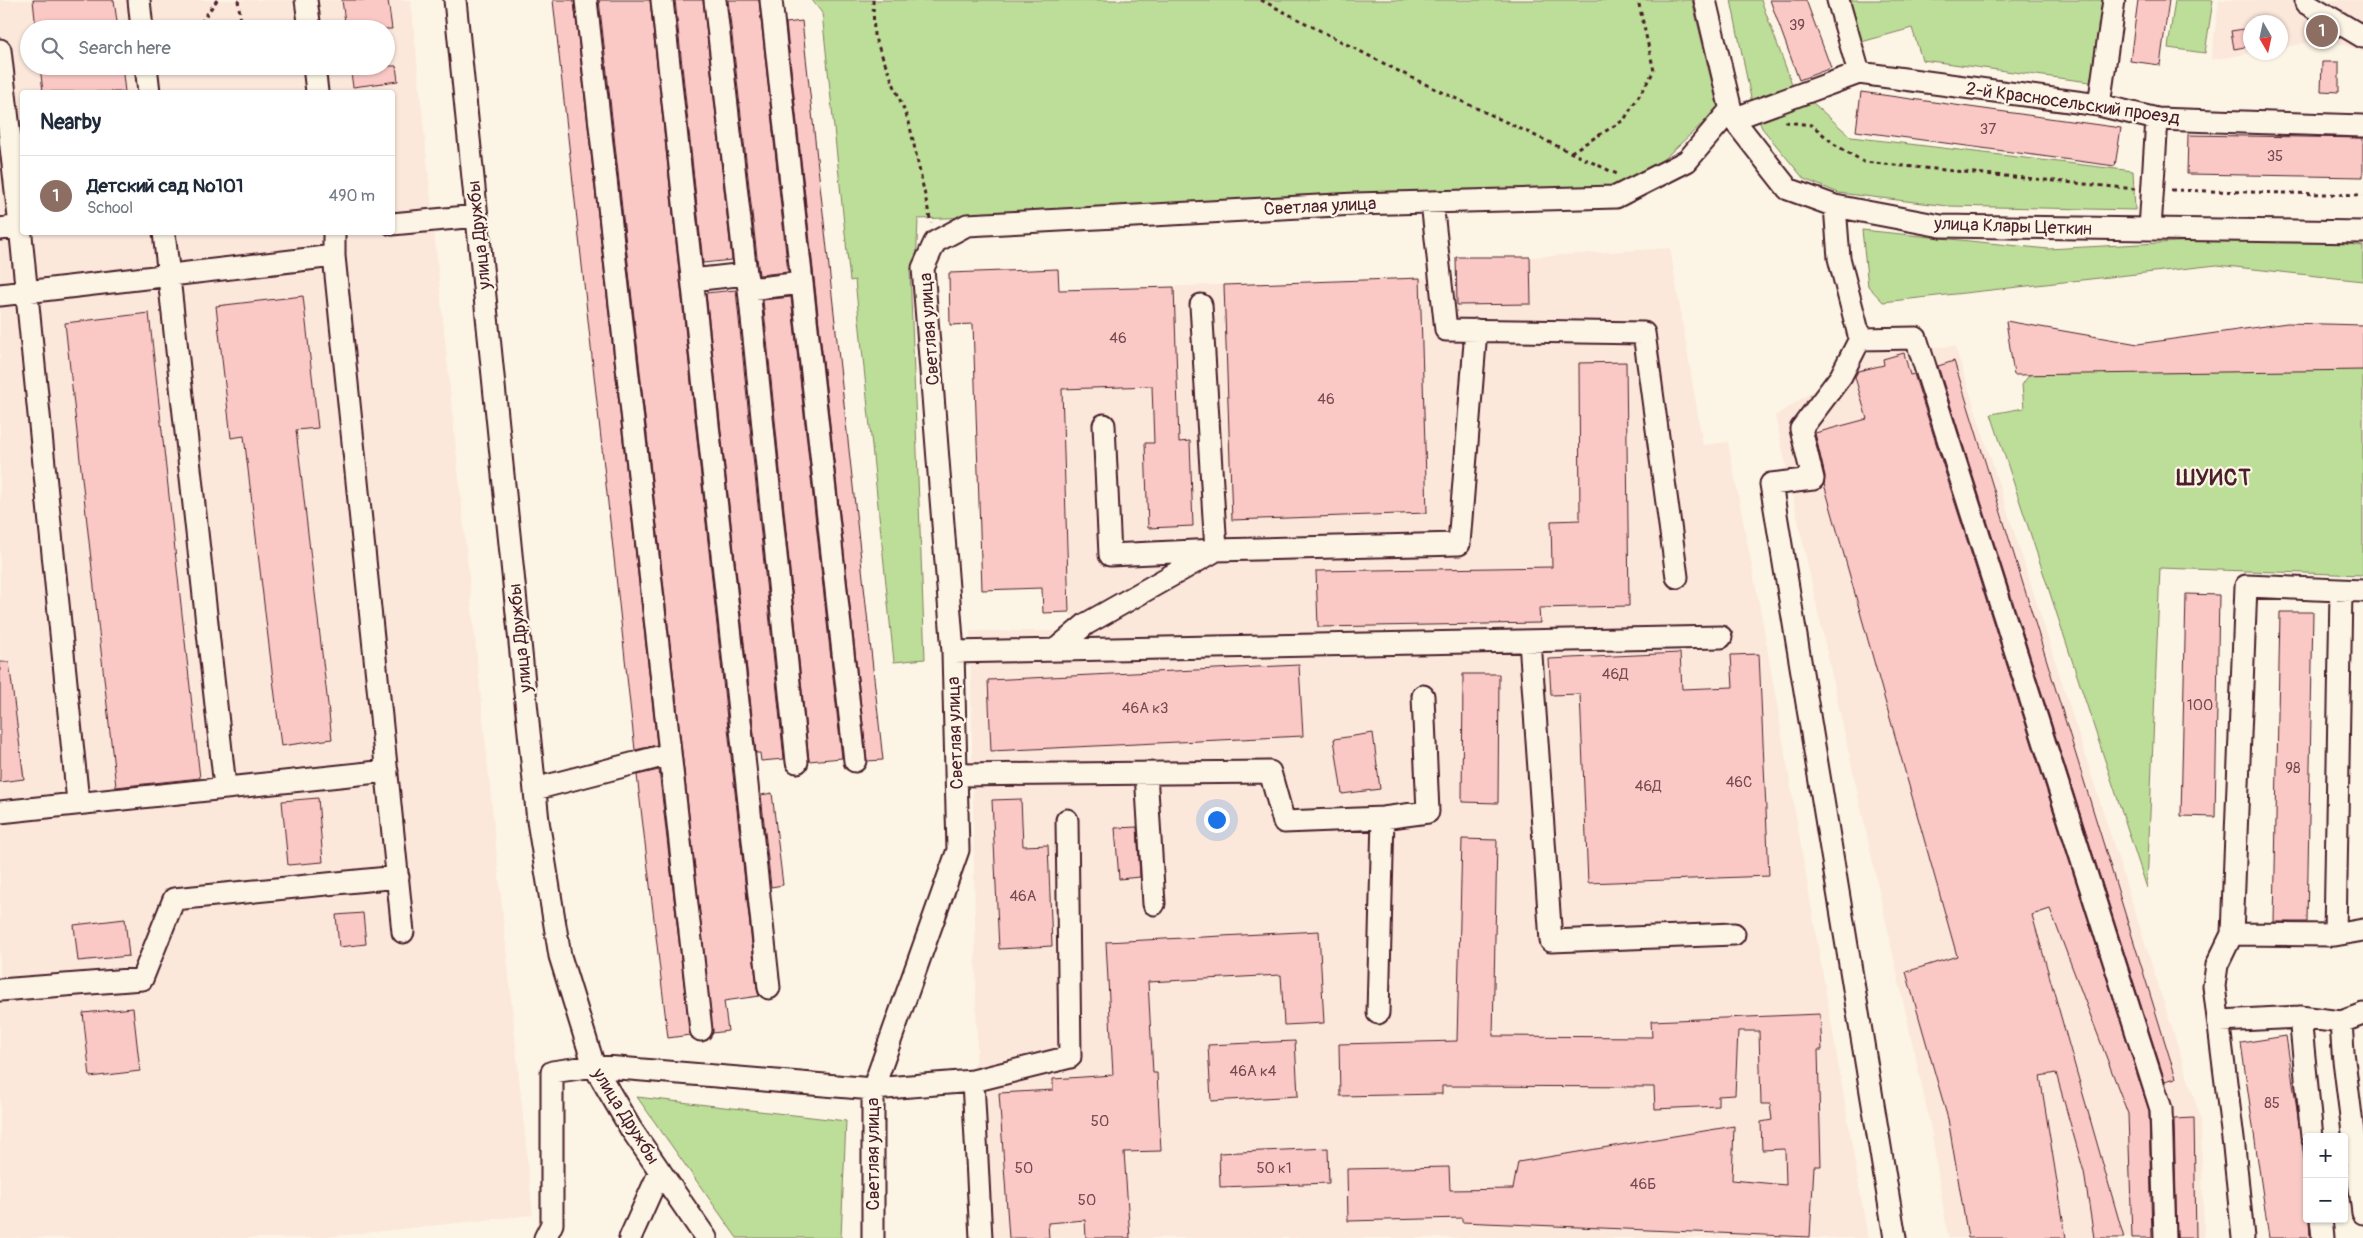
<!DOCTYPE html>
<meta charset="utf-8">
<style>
:root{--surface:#fff;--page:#f6f6f7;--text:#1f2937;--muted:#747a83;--line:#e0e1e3;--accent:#d93025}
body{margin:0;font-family:Pangolin,sans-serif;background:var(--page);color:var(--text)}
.controls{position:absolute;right:15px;bottom:15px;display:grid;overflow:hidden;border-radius:5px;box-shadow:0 1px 4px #0004}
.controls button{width:45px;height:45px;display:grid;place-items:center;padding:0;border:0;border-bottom:1px solid var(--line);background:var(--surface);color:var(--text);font:25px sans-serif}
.compass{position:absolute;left:2243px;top:15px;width:45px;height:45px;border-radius:50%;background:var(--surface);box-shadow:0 1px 4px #0004;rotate:171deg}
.you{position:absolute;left:1216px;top:819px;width:18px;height:18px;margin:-12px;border:4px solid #fff;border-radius:50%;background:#1a73e8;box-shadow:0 0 0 8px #1a73e833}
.badge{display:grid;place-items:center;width:32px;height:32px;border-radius:50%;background:var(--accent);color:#fff;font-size:16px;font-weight:700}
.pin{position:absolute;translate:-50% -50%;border:2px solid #fff;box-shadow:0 1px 5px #0006}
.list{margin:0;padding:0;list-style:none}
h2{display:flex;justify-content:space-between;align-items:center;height:65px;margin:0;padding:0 20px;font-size:21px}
h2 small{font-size:16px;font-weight:400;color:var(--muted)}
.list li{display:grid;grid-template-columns:32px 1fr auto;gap:15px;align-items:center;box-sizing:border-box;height:80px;padding:0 20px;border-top:1px solid var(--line)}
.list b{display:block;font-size:19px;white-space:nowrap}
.list p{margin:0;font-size:16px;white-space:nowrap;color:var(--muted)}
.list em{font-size:16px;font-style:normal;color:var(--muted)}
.icon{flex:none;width:28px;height:28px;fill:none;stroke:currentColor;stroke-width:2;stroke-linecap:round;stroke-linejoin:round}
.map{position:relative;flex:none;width:2363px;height:1238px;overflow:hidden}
.search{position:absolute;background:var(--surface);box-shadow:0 1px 4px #0004;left:20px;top:20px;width:375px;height:55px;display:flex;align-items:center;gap:12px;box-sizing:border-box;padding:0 18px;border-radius:28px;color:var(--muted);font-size:19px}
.panel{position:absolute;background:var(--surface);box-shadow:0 1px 4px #0004;left:20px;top:90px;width:375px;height:145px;border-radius:5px}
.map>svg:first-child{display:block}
.built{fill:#fbe8db;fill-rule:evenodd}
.green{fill:#bcde98;stroke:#837e62}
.building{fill:#fac9c5;stroke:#4a1f2b}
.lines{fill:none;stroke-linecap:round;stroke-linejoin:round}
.minor-casing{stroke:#4a1f2b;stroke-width:25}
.path{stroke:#4a1f2b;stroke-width:3;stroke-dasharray:4 4;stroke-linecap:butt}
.minor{stroke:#fcf5e5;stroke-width:21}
.labels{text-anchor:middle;stroke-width:4.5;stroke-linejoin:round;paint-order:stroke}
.number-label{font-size:15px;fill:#764a52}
.street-label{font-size:18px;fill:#4a1f2b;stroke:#fcf5e5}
.district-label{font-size:22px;font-weight:bold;letter-spacing:1px;fill:#4a1f2b;stroke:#fcf5e5}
</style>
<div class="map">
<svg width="2363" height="1238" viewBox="0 0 2363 1238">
<rect width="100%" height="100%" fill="#fcf5e5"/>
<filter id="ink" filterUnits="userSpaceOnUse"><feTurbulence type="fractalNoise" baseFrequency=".02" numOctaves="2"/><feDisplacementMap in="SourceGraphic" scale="10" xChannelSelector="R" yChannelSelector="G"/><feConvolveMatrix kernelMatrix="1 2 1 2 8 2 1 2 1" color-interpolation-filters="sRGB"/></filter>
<g filter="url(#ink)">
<path class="built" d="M0 0H411L533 1215 317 1238H0ZM29 29H386V66H29ZM22 92H392V232H22Z
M2219 0H2363V52L2327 39 2281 48 2280 22H2250V52L2253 53 2211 60Z
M1670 248 1703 445 1728 442 1763 623 1868 1238H968L963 1124 977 1050 970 631H1105L1086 624 1070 615 1059 290 1420 278 1456 281V257H1530Z
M1955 346 2201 1119 2204 1238H1948L1930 1124 1775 416 1875 350Z"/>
<path class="green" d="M812 0H1692L1718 109 1653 169 1619 187 1588 194 918 219 916 268 910 270 925 659 894 662 855 280 850 281 822 13Z
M1731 0H1761L1792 84 1851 137 2133 171 2135 210 1948 206 1839 193 1804 179 1762 128 1752 103Z
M1842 0H2108L2097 83 1922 60 1912 28 1854 44Z
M2175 0H2213L2205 53 2168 48Z
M1862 230 2048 249 2288 236 2363 246V281L2217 265 1883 302 1868 286Z
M2043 355 2363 359V575L2160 568 2147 888 1991 414 2024 408 2022 385Z
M637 1097 846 1121 841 1238H737Z"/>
<path class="building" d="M33 0H114L118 29H36Z
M342 0H388L392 29H346Z
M553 0H574L657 745 635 750Z
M599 0H650L731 756 757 989 759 996 724 1001 728 1031 713 1033Z
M675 0H703L732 260 703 263Z
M728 0H759L788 272 759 275Z
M1770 0H1806L1831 68 1799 80Z
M2138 0H2169L2160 65 2130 61Z
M802 21 883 760 867 761 786 23Z
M2250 28V46L2234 49 2231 31Z
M2322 62H2339V92L2321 91Z
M40 66H122L125 92H43Z
M350 66H396L398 81 353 87Z
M1861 92 2121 128 2115 166 1856 131Z
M2188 135 2363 138V177L2187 174Z
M1456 257H1530L1531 304 1457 305Z
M1058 269 1059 290 1174 287 1179 442 1190 441 1193 526 1148 528 1145 443H1154L1152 386 1062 389 1069 612 1043 613 1042 588 982 590 973 324 950 325 949 273Z
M1420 278 1427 513 1232 520 1224 285Z
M736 290 784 759 761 761 760 753H756L706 293Z
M303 296 318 428 296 430 332 739 281 746 244 436 231 438 216 306Z
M791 297 842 758 809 761 763 300Z
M149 313 200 778 116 787 65 323Z
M2006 321 2138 344 2287 323 2363 325V370L2014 375Z
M1904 353 1910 375 1914 374 2149 1111 2152 1238H2132L2128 1114 2050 909 2032 915 2124 1238H2094L2084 1172 2056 1073 2040 1076 2066 1238H1968L1948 1119 1906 972 1957 956 1824 484 1825 476 1815 433 1867 419 1855 377 1858 371 1884 365 1883 359Z
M1954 361 2176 1078 2165 1081 1938 366Z
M1626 362 1629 606 1539 608 1540 623 1318 627 1316 571 1552 567 1551 521 1580 520 1579 363Z
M2186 594 2219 595 2215 817 2181 816Z
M2280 612H2313L2307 922H2274Z
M1680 653 1682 689 1733 687 1731 655 1759 654 1769 876 1588 883 1580 694 1551 695 1549 659Z
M0 662H9L24 779 0 782Z
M1299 665 1303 736 991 751 988 680Z
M1463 674H1499L1498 803 1462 802Z
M1373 733 1380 789 1342 794 1334 739Z
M659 770 690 1035 668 1038 637 775Z
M772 793 783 885 771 887 761 795Z
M318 798 323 862 288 865 282 801Z
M1021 799 1023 846 1048 845 1052 946 999 949 992 800Z
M1137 827 1140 877 1119 879 1115 828Z
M1462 839 1497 840 1493 1036 1652 1037 1651 1021 1820 1014 1822 1050H1818L1821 1166H1814L1810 1237 1462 1222V1218L1348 1221 1347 1169 1449 1167 1450 1190 1513 1189 1518 1162 1734 1126 1732 1180 1786 1185 1785 1149 1762 1150 1761 1122 1772 1120 1770 1104H1761L1759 1031H1738L1735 1095 1718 1096V1106L1655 1109 1654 1087 1442 1086V1094L1340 1096 1339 1044 1457 1041Z
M363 913 366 944 339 947 336 915Z
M125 919 129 956 78 961 74 925Z
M1319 931 1324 1023 1284 1025 1281 975 1148 982 1153 1073H1157L1161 1151 1124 1152 1130 1238H1086L1085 1220 1048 1223 1049 1238H1009L999 1093 1053 1090V1079L1113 1075 1106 942Z
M133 1008 140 1071 90 1077 83 1013Z
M2286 1036 2307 1178V1219H2309L2310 1238H2269L2241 1043Z
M1295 1041 1298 1096 1211 1101 1208 1045Z
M2194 1118 2196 1238H2177L2174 1119Z
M1328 1148 1329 1183 1220 1187 1219 1153Z"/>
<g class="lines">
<defs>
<path id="minor" d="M139 0 142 29
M306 0 310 29
M455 0 538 821 560 956 594 1066 631 1129 706 1238
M586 0 701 1030
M662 0 769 988
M715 0 746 274
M1705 0 1733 119 1788 189 1835 206 1941 226 2363 232
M1838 0 1859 73
M2306 0V3L2363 37
M0 50 20 226 78 802
M146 66 149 92
M314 66 317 92
M2099 105 2114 0
M1733 119 1859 73 2099 105 2157 119 2363 126
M1432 202 1446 330 1644 333 1677 577
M1835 206 1839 258 1860 339 1841 376 1801 429 1813 479 1771 484 1895 1238
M392 224 477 216
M0 229 22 226
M2150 229 2157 119
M164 232 225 787
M334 256 403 932
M692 280 746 274 749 289 802 283 771 0
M802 283 855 761
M749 289 797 762
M0 295 334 256V232
M1201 305 1216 550 1459 544 1476 330
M1860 339 1916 338 2161 1109 2165 1238
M1104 425 1110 555 1216 550
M1530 641 1551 941 1734 934
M1055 650 1086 624 1213 552
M953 652 1721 637
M1146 773 1154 904
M956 775 1270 772 1284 822 1383 818 1378 1013
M535 789 670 754
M0 812 387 771
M1383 818 1428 812 1423 696
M2232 934 2335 935 2341 591
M2335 935 2363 930
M0 990 142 979 174 899 398 877
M2300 1017 2312 1137
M2220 1021 2300 1017 2341 1022 2363 1014
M2341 1022 2343 1052 2363 1213
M973 1081 1070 1057 1067 820
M2321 1219 2323 1238
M545 1238 552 1224V1072L594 1066 873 1089 973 1081 981 1238
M630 1238 660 1171
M873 1238V1089L958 850 953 652 923 268 935 242 967 225 1355 204 1616 197 1687 161 1731 109
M2243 1238 2234 1147 2214 986 2217 965 2232 934 2246 586 2363 591"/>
</defs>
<use href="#minor" class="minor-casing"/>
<path class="path" d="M238 0 242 29
M873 0 874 36 909 122 931 223
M1261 0 1410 77 1619 175
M196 29 217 0
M1785 122 1812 125 1834 144 1864 162 2135 189
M1571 152 1624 120 1654 71 1638 0
M2171 190 2363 195"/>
<use href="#minor" class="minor"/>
</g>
</g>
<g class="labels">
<g class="number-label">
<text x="1797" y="30">39</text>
<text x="1988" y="134">37</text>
<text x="2275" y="161">35</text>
<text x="1118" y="343">46</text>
<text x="1326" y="404">46</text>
<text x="1615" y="679">46Д</text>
<text x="2200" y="710">100</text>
<text x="1145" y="713">46А к3</text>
<text x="2293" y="773">98</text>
<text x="1739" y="787">46С</text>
<text x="1648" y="791">46Д</text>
<text x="1023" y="901">46А</text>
<text x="1253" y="1076">46А к4</text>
<text x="2272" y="1108">85</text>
<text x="1100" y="1126">50</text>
<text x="1024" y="1173">50</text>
<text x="1274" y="1173">50 к1</text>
<text x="1643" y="1189">46Б</text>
<text x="1087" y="1205">50</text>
</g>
<g class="street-label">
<text transform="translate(2073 103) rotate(8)" y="6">2-й Красносельский проезд</text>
<text transform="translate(1320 206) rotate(-3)" y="6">Светлая улица</text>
<text transform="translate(2013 226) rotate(2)" y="6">улица Клары Цеткин</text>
<text transform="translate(479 235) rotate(-96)" y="6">улица Дружбы</text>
<text transform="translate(929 329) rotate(-94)" y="6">Светлая улица</text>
<text transform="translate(520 638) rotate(-96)" y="6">улица Дружбы</text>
<text transform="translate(955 733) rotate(-92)" y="6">Светлая улица</text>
<text transform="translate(626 1116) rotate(58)" y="6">улица Дружбы</text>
<text transform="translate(873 1154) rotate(-90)" y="6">Светлая улица</text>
</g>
<g class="district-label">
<text x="2214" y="485">ШУИСТ</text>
</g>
</g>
</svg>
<div class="controls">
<button>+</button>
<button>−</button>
</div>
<svg class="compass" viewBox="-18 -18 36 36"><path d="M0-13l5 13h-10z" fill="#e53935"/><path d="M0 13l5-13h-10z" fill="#747a83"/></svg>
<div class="you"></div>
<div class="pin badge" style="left:2322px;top:31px;background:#8d6e63">1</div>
<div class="search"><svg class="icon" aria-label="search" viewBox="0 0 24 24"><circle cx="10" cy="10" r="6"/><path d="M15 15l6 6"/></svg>Search here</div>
<section class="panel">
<h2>Nearby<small></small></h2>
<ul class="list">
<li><span class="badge" style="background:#8d6e63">1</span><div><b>Детский сад №101</b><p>School</p></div><em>490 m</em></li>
</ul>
</section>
</div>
